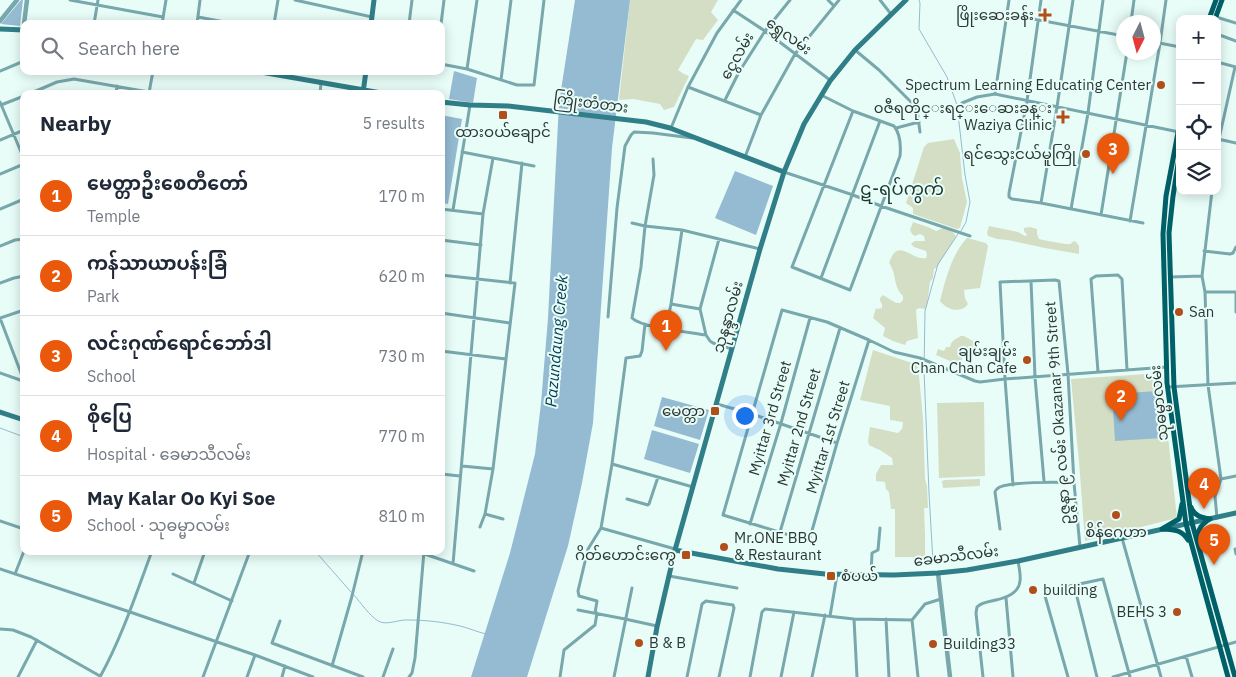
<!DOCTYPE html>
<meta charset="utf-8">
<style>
:root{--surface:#fff;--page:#f2f2f3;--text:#1f2937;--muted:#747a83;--line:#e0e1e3;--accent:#ea580c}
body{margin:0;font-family:"IBM Plex Sans","Noto Sans Myanmar",sans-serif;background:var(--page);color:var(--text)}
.controls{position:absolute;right:15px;top:15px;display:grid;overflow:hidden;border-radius:10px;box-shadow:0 2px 12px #0003}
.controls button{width:45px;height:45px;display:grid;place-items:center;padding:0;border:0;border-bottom:1px solid var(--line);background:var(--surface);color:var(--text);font:25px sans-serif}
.compass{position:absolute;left:1116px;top:15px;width:45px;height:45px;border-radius:50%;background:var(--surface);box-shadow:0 2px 12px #0003;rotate:186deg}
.you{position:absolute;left:744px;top:415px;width:18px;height:18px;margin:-12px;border:4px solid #fff;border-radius:50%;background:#1a73e8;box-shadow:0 0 0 8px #1a73e833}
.badge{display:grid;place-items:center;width:32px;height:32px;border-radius:50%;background:var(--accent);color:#fff;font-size:16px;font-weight:700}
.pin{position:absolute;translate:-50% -41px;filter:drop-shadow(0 1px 2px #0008)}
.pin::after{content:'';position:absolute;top:26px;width:18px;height:15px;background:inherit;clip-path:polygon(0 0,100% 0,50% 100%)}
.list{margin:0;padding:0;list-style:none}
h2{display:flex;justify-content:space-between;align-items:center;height:65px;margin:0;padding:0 20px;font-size:21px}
h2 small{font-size:16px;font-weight:400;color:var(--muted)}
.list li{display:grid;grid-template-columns:32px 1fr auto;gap:15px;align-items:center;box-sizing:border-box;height:80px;padding:0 20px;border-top:1px solid var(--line)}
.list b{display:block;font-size:19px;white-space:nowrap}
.list p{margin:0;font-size:16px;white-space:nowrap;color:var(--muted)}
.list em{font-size:16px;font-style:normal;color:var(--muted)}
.icon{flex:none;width:28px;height:28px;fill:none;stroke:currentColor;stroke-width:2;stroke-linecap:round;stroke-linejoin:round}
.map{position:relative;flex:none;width:1236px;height:677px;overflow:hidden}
.search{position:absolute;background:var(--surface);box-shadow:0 2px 12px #0003;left:20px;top:20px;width:425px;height:55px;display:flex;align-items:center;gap:12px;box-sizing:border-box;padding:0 18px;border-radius:10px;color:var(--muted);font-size:19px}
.panel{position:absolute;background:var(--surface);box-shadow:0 2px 12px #0003;left:20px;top:90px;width:425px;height:465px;border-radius:10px}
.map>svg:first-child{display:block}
.green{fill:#d4dec5}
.water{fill:#94bbd1}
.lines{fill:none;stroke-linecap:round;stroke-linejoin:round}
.stream{stroke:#94bbd1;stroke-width:1}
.minor{stroke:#78a7ac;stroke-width:3}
.tertiary{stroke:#78a7ac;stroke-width:4.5}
.secondary{stroke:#307f88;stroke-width:5}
.primary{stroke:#006068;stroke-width:5}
.poi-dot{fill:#b24e1a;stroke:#e8fdf8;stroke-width:2}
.labels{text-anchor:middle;stroke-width:4;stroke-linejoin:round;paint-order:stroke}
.poi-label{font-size:15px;fill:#2b3835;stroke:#e8fdf8;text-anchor:end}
.street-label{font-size:15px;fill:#2b3835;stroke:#e8fdf8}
.water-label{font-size:16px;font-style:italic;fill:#023b51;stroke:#e8fdf8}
.quarter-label{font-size:18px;fill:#1a3832;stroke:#e8fdf8}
</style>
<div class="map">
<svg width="1236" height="677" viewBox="0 0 1236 677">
<rect width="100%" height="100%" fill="#e8fdf8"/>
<path class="green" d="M630 0H718L711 12 718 20 703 40 696 39 678 70 684 74 689 76 674 107 664 110 660 104 633 99 619 100Z
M954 139 960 153 962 178 967 202 960 228 957 229 913 214V208L906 203 924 147 928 143Z
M913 222 928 227 936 231 943 228C949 230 954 231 956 237L937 267 934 269 933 278 930 282 927 306 925 309 919 308 916 310 918 338 907 341 905 345 893 341 883 336 885 328 873 318 876 308 878 309 882 308V304L880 301V298L883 295 896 303H900L903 300V296C893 287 897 274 889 263 898 236 911 261 926 258L927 255 926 251 914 247 911 244 912 243 915 241H925L924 236 920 234 915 236 912 234 910 230Z
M989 226 1018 232 1025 236 1027 235 1024 231V228L1030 227 1037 229V234L1039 239C1042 240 1068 245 1070 244 1071 244 1072 242 1074 241L1076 242 1079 246V254L1045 248 1008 240 997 239 988 236 987 233Z
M967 238 986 243 988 246 980 288 964 290 965 298 968 304C961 314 947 310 940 301 945 281 952 253 967 238Z
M961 336H964L973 341 974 353H965L959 365 936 355 938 349 944 351 946 347H950C951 341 955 339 961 336Z
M873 350 918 365 923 418 925 479 927 486 928 508H924L925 535V557H895V509H891L889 492 886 489 885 482 876 481V474L881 465H893L892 458 880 450 875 448 869 445 868 441 870 427 898 433 902 429 903 422 890 420V406L860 400Z
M1161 373 1177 518 1085 541 1079 462 1071 379Z
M984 402 985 476 939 478 937 403Z
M980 479V485L979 486 943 488 942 481 945 480Z"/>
<path class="water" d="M21 0H23L20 26 1 24Z
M575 0H630L612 148 593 423 582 483 568 546 527 677H471L510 553 535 454 541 403 548 318 559 103Z
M454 71 477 78 473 103 449 99Z
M441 115 462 119 448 204 441 203Z
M735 171 773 186 756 235 715 218Z
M1158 391 1162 438 1115 441 1112 394Z
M662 397 709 410 700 440 654 426Z
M652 430 699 444 690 473 644 459Z"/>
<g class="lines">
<path class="stream" d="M919 0 920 3 919 29 947 77 957 105 965 175 970 202 966 222 961 231
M0 428 24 437
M315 551 351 592
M933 562 929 493 924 370 925 311 938 264 958 234
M354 595C361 603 369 615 378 621 387 626 399 619 409 620 425 620 443 622 460 626 469 628 477 632 486 634"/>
<path class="minor" d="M70 0 163 17
M295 0 372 17
M828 0 834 6
M880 0 891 14
M1041 0 1027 101 1009 193V197L1012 199 1041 203 1143 223
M733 10 765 31 830 80
M1007 14 1124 36
M198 17 235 24
M1216 17 1236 23
M1131 22 1134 0
M94 24 98 0
M162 24 166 0
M197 24 200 0
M274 24 278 0
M409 24 412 0
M441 24 444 0
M1217 34 1236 41
M1154 42 1180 47
M855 50 879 70 914 105 917 110 920 132
M1217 62 1236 67
M441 64 467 69 517 85H534L544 0
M467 69 477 0
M0 71 24 61
M501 80 511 0
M688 87 761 115
M149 93 153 71
M29 94 57 82 74 79 160 94
M116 94 117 86
M320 94 321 83
M995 94 1009 0
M821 95 853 111 894 126C901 135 901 146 900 156L850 290 792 267 853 111
M725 100 739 72 765 31 790 0
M0 102 24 159
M962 103 977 97 995 94 1179 132
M1 105 24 96
M671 128 688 87 717 33 741 0
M896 128 919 122
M1218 139 1236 143
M0 140 24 130
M462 152 534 166
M1217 152 1219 139 1235 67
M745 157 761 115 795 54 839 0
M653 159 654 175 645 226 641 267 632 318C642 328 690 332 706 335
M784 172 853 195 881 206 970 236
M0 174 24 164
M1212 191 1202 276 1205 292 1208 385 1221 479 1215 496 1217 518
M1041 203 1057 107 1073 0
M0 209 24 199
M441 209 483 214
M1071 209 1088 113 1103 0
M453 210 470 105
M1101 215 1127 52
M1130 221 1160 43 1166 0
M632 223 645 226 682 230 760 249
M719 239 700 309 706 335 710 341 713 343 732 349
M441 240 481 245
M0 246 15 240 24 239
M1204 251 1230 254 1233 253 1236 247
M441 275 515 283 493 469 462 466
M1170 277 1202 276
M821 278 880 121
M1031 281 1035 377 1044 481
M0 283 14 278 24 276
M510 283 522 163
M1205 292H1236
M1236 292V312
M671 304 700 309
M441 313 510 323
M608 317 617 208 625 146 631 135 634 132 653 133 692 138
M0 318 24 381
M0 318 24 310
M666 329 671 304 682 230
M869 340 837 443 809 541 723 515 782 310 827 322 869 340 894 352 920 358 975 381 980 382 1005 379 1167 367
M441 351 506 359
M1098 372 1091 279 1096 276 1118 275 1122 279 1127 370
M0 373 23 381
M1168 387 1236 383
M717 404 752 414 837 443
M612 464 693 487
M441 474 460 476
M1221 479 1236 476
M1013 485 1005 379 1000 282 1055 280 1059 281 1068 374 1074 483 1080 547
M627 499 648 505 649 504 658 477
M485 514 503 519
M0 521 24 529
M750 524 781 423 810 318
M480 527 485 514 493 469
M601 528 675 549
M1000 529 995 492C995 491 996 490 997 489 1004 481 1062 482 1074 483
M780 532 840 328
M1122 538 1161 677
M1236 549H1235L1236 554
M245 551 250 553
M416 551 474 571
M453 564 483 214 493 158
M0 569 130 612 255 655
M15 574 24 551
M173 574 232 601
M871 575 872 553 878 550 880 528
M669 576 737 588
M194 583 205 551
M1074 585 1097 677
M1006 598 1013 677
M578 610 625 619 657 626
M595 613 597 601 579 596 578 591 588 549 601 528 612 464 626 358 640 356 642 351 645 324
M830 616 837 575
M854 619 857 677
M886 619 889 677
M912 620 918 677
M912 620 925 604 941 599
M280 621 272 643 363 677
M0 629 13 630 31 637 100 676
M1186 656 1192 677
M332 666 352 596 363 551
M18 677 37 640
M100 677C122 637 136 594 152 551
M203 677 250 551
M247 677 255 655 313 677
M282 677 285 666
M383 677 393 649
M409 677 412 673 415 658 424 551
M560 677 564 650 595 625 597 613
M614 677 632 588
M687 677 702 604 706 601 733 605 734 608 719 677
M750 677 762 612 765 609 854 619 912 620
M781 677 794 612
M812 677 825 615
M983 677 976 613 977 607C982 602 989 602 996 600 1005 598 1019 593 1020 581 1021 575 1019 567 1018 561
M1068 677 1045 596 1046 591 1103 579 1130 677
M1113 677 1236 642"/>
<path class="tertiary" d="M0 21 17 0
M24 24 27 0
M938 573 950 677"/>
<path class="secondary" d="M371 24 374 0
M0 29 24 30
M255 71 387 94
M363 93 366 71
M441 102 470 105 508 106 646 122 670 128 784 172
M0 412 24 420
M675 550 778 569 825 574 894 575 938 573 967 570 1018 561 1236 513
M648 677 657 627 675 550 760 249 784 172 804 124 830 81 855 50 906 0"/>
<path class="primary" d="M1209 19 1216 0
M1215 19 1222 0
M1180 122 1166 196 1163 234 1167 383 1186 524 1228 677
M1180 152 1173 196 1169 233 1174 387 1192 523 1235 677
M1191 507C1194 516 1202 518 1210 519
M1162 529C1174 530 1181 529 1188 540
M1162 529 1179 519 1182 504
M1198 538C1198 528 1202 524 1210 519"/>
</g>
<g class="poi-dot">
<path d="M1042.5 7.5h5v5h5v5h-5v5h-5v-5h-5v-5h5z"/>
<circle cx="1161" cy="85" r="5"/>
<rect x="498" y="110" width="10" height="10" rx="2.5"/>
<path d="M1060.5 109.5h5v5h5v5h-5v5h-5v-5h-5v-5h5z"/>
<circle cx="1086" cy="154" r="5"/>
<circle cx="1179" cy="312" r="5"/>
<circle cx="1027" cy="360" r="5"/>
<rect x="710" y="406" width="10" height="10" rx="2.5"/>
<circle cx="1116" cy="515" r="5"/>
<circle cx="724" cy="547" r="5"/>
<rect x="681" y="550" width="10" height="10" rx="2.5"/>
<rect x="826" y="571" width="10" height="10" rx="2.5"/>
<circle cx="1033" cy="590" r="5"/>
<circle cx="1177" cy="612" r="5"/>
<circle cx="639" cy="643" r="5"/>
<circle cx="933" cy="644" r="5"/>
</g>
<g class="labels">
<g class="poi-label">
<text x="1034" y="20">ဖြိုးဆေးခန်း</text>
<text x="1151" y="90">Spectrum Learning Educating Center</text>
<text x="1052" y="113">၀ဇီရတိုင္းရင္းေဆးခန္း<tspan x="1052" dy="17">Waziya Clinic</tspan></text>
<text x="503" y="137" text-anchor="middle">ထားဝယ်ချောင်</text>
<text x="1076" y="159">ရင်သွေးငယ်မူကြို</text>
<text x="1189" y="317" text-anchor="start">San</text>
<text x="1017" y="356">ချမ်းချမ်း<tspan x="1017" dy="17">Chan Chan Cafe</tspan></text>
<text x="705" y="416">မေတ္တာ</text>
<text x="1116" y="537" text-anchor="middle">စိန်ဂေဟာ</text>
<text x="734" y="543" text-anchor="start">Mr.ONE BBQ<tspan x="734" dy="17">&amp; Restaurant</tspan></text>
<text x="676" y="560">ဂိတ်ဟောင်းကွေ</text>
<text x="841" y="581" text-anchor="start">စံပယ်</text>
<text x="1043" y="595" text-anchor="start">building</text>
<text x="1167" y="617">BEHS 3</text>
<text x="649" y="648" text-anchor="start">B &amp; B</text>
<text x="943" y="649" text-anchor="start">Building33</text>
</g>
<g class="street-label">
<text transform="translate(789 36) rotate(36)" y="5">ရွှေလမ်း</text>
<text transform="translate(737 56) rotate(-60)" y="5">ငွေလမ်း</text>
<text transform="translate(591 103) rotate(7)" y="5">ကြိုးတံတား</text>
<text transform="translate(728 317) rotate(-74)" y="5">သုနန္ဒာလမ်း</text>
<text transform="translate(1159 403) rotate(-96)" y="5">သုဓမ္မာလမ်း</text>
<text transform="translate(1058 413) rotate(-94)" y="5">ဥဇ္ဇနာ ၉ လမ်း Okazanar 9th Street</text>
<text transform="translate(770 418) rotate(-74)" y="5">Myittar 3rd Street</text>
<text transform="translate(799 427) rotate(-74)" y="5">Myittar 2nd Street</text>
<text transform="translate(828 437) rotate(-73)" y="5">Myittar 1st Street</text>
<text transform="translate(956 556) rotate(-7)" y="5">ခေမာသီလမ်း</text>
</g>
<g class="water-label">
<text transform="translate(556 341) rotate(-85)" y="6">Pazundaung Creek</text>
</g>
<g class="quarter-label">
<text x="902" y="195">ဋ-ရပ်ကွက်</text>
</g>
</g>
</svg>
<div class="controls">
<button>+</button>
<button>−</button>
<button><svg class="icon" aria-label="locate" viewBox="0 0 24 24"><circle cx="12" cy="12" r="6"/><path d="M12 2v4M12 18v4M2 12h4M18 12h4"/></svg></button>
<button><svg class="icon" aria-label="layers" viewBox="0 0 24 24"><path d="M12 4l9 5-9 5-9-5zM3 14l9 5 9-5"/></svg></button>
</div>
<svg class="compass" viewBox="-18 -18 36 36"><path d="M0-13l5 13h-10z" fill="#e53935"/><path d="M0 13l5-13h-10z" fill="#747a83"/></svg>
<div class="you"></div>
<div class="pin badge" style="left:666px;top:351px">1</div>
<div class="pin badge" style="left:1121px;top:421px">2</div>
<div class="pin badge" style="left:1113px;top:174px">3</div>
<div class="pin badge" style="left:1204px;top:509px">4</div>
<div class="pin badge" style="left:1214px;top:565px">5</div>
<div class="search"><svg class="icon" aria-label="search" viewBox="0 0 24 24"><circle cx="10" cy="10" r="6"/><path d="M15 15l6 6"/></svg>Search here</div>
<section class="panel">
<h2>Nearby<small>5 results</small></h2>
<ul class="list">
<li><span class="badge">1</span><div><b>မေတ္တာဦးစေတီတော်</b><p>Temple</p></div><em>170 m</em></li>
<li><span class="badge">2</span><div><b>ကန်သာယာပန်းခြံ</b><p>Park</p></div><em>620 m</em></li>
<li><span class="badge">3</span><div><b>လင်းဂုဏ်ရောင်ဘော်ဒါ</b><p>School</p></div><em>730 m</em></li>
<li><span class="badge">4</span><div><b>စိုပြေ</b><p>Hospital · ခေမာသီလမ်း</p></div><em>770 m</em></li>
<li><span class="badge">5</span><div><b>May Kalar Oo Kyi Soe</b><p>School · သုဓမ္မာလမ်း</p></div><em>810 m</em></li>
</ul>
</section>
</div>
